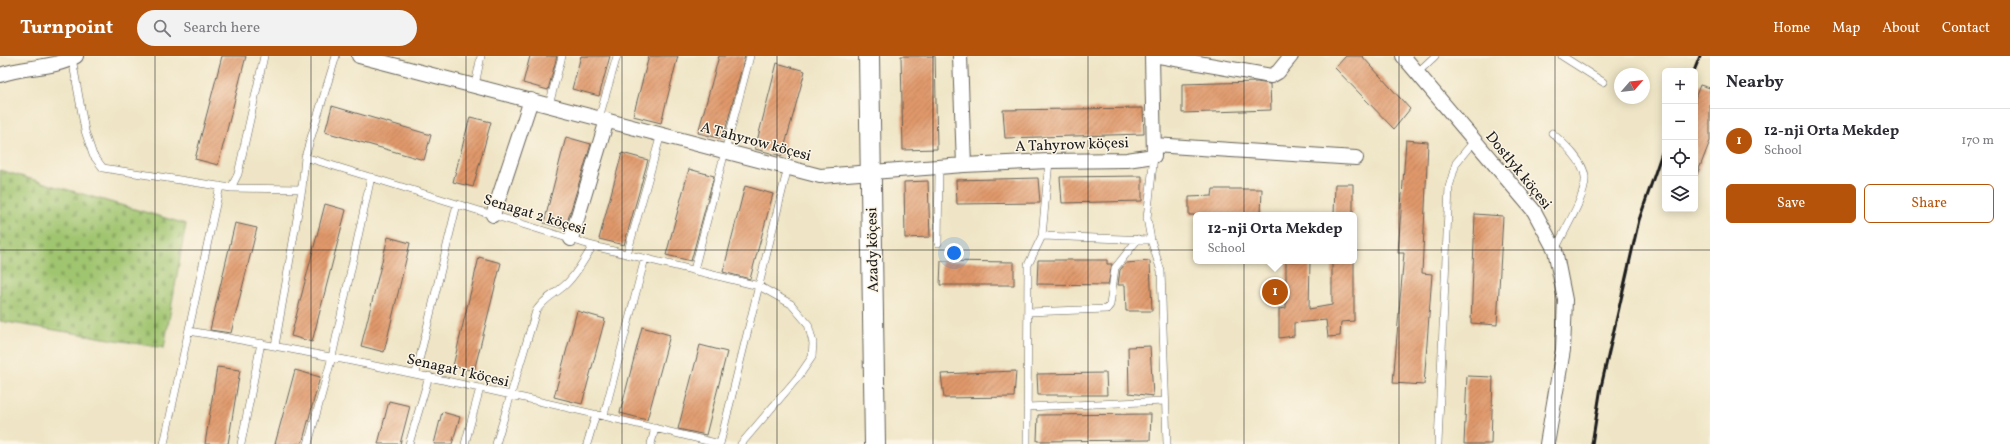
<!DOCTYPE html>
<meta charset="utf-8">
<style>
:root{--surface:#fff;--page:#f2f2f3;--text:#2b2b33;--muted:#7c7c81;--line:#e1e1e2;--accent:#b45309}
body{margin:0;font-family:Vollkorn,serif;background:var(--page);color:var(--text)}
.controls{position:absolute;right:12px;top:12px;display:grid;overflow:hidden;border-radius:6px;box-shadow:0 2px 10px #0003}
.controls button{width:36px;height:36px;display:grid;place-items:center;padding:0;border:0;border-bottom:1px solid var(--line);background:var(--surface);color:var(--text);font:20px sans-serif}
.compass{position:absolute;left:1614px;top:12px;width:36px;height:36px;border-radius:50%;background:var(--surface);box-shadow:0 2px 10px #0003;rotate:62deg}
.you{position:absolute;left:954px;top:197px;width:14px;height:14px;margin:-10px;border:3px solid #fff;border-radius:50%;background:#1a73e8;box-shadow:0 0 0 6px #1a73e833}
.badge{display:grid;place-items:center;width:26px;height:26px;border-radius:50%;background:var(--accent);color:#fff;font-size:13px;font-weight:700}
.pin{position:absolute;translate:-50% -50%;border:2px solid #fff;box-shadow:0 1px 4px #0006}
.popup{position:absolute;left:1193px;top:156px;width:164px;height:52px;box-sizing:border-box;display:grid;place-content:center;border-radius:6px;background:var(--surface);filter:drop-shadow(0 1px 3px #0005);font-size:13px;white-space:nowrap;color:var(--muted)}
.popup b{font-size:15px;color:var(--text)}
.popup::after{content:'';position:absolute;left:50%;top:100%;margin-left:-8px;border:8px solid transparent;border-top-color:var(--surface)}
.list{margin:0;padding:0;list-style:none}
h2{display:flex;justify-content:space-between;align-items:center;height:52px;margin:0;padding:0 16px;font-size:17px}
h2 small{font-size:13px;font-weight:400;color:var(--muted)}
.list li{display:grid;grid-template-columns:26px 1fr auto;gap:12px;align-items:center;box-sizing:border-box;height:64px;padding:0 16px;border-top:1px solid var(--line)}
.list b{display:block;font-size:15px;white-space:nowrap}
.list p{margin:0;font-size:13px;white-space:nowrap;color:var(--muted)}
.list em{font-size:13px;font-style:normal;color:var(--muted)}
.actions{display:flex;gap:8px;padding:12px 16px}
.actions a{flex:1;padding:9px 0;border:1px solid var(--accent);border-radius:6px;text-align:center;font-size:14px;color:var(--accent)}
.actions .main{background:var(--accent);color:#fff}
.icon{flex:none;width:22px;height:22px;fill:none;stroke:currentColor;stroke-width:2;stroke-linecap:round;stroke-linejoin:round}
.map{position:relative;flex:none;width:1710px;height:388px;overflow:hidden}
header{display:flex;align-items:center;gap:24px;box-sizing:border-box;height:56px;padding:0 20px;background:var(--accent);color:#fff}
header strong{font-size:19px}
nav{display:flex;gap:22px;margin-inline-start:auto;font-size:14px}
.search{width:280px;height:36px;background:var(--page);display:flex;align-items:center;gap:10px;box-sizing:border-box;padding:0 14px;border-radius:22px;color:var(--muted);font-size:15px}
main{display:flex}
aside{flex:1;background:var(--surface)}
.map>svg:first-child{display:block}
.cemetery{fill:url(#cemetery-stones);stroke:#5e7046}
.building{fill:url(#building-hatch)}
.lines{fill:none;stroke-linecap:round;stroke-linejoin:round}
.lane-casing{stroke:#666258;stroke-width:8}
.street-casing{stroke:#666258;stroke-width:16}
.secondary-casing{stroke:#666258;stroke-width:22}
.lane{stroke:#fff;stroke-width:7}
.street{stroke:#fff;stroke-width:14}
.secondary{stroke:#fff;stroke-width:20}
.rail{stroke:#1c1c1c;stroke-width:3}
.grid{fill:none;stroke:#1c1c1c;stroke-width:1;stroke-opacity:0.55}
.labels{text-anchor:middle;stroke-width:3;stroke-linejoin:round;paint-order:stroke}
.street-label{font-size:15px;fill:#1c1c1c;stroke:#fcf5e5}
</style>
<header>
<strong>Turnpoint</strong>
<div class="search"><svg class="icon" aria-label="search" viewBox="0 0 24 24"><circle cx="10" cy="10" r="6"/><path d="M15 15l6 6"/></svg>Search here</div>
<nav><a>Home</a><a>Map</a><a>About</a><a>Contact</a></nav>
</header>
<main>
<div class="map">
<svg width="1710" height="388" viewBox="0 0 1710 388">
<defs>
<pattern id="cemetery-stones" width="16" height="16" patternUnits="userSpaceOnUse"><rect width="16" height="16" fill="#a0c56f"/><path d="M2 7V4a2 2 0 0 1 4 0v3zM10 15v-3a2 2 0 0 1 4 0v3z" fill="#89a960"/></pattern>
<pattern id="building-hatch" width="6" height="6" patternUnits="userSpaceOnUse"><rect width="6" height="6" fill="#e0986b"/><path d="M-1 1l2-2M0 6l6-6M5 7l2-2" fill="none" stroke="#b57b57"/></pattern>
</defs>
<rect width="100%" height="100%" fill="#fcf5e5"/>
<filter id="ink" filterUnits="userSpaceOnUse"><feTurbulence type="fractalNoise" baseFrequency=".025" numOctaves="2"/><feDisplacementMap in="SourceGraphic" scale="8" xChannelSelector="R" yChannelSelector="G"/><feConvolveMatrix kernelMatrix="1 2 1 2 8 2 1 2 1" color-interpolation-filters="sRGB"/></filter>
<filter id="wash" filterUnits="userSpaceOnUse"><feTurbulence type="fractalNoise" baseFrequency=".012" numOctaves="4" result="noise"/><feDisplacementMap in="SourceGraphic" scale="16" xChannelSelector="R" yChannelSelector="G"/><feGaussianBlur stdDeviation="0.9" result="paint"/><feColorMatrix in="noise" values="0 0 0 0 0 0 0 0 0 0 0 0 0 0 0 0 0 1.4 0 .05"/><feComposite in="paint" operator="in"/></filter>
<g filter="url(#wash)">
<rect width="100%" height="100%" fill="#efe5c6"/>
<path class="cemetery" d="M0 114 186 168 164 292 0 265Z"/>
<g id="blocks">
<path class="building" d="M222 0H246L218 109 195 103Z
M530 0H557L548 34 523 27Z
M581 0H610L599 40 572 33Z
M649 0H678L661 67 633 60Z
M719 0H745L723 83 698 77Z
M901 0H935L937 93 903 94Z
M1346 0H1362L1410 53 1394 73 1335 12Z
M777 7 805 15 782 100 755 93Z
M1257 26 1270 28 1271 54 1182 57V28Z
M1700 29 1710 32V85L1696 121 1695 42Z
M332 50 431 79 424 104 325 76Z
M1143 52 1144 78 1005 82 1003 54Z
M470 61 491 66 473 131 453 126Z
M566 81 591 88 565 173 544 167Z
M1406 84 1428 86 1422 217 1432 218 1424 329 1393 327 1404 197H1398Z
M622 97 648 104 624 189 599 183Z
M689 113 714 120 691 205 666 199Z
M1142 120V145L1062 147 1060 121Z
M1038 122 1040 147 957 148 956 124Z
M928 125 930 181 905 182 904 126Z
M1335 128H1353V159H1334Z
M745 130 773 138 750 223 723 216Z
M1213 133H1262L1261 159H1189V141L1212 140Z
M325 148 346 154 312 286 291 280Z
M1475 158 1503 160 1497 269 1471 267Z
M235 167 257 172 231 277 210 274Z
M388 181 410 187 384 296 361 290Z
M479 201 501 207 474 315 453 310Z
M1038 204H1107V208H1112L1108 229 1037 228Z
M941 205 1014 206V229H940Z
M1150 205 1152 255H1126L1125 229H1118L1120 214 1126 207Z
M1286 205H1310L1309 253 1332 249V205H1354V265L1341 266 1340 280 1328 281 1326 264 1294 267V280L1279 282V253L1286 252Z
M577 255 605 263 582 348 554 341Z
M642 271 670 279 647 364 620 357Z
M700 289 727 296 706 379 678 373Z
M1150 290 1153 340 1129 337 1128 291Z
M217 311 240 314 228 388H205Z
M295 314 320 321 302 388H275Z
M1016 315 1014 341 944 342 941 318Z
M1106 317 1107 339H1038L1037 318Z
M1467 320 1493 321 1491 388H1464Z
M389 345 410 350 400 388H378Z
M442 356 460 361 452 388H434Z
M1151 358 1150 384 1037 385 1038 359Z"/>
</g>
</g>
<g filter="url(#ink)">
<use href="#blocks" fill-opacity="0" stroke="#666258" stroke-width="1"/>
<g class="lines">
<defs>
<path id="lane" d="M1562 0 1603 26
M72 2 85 75 93 99 103 112 231 132 238 118 264 0
M1417 17 1435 0
M475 29 481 0
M549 49 562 0
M599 62 617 0
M1552 77C1563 87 1584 105 1585 121 1587 139 1563 176 1555 194
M1154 100 1147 162 1151 184 1161 215 1167 388
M305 101 593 190 759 230 791 248 808 268 813 287 812 301 799 320 741 388
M231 132 302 133
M1042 180 1151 184
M938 187 939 111
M627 198 661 78
M694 214 750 0
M1028 256 1107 253 1110 249 1115 212 1138 183
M189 275C367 305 544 345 720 388
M275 290 302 133 305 101 336 0
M416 317 457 148
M1027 351 1165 345
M604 359 645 202
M164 388 220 130
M241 388 261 287
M308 388 332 301 371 121
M409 388 429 320
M465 388 480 332
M496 388 536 255C546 241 551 241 564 230 576 220 584 203 593 190
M587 388 596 358
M651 388 655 372
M720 388 788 111
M1027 388 1028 209 1042 180 1049 105
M1438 388 1449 131 1456 107 1474 85"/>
<path id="street" d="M359 0 820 120 964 109 1049 105 1127 104 1154 100 1152 0
M960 0 964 109
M1159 0 1271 20 1278 16 1291 0
M1403 0 1534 155 1555 194 1565 244 1563 294 1547 388
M0 19C24 10 54 13 76 0
M1154 89 1356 102
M493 159 531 44
M571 183 607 64"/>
<path id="secondary" d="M869 0 875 388"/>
</defs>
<use href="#lane" class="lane-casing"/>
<use href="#street" class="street-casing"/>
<use href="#secondary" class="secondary-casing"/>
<use href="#lane" class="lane"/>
<use href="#street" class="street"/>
<use href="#secondary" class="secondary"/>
<path class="rail" d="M1694 15 1700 0
M1592 388 1601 331 1639 164 1665 88"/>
</g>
</g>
<path class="grid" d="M155 0V388M311 0V388M466 0V388M622 0V388M777 0V388M933 0V388M1088 0V388M1244 0V388M1399 0V388M1555 0V388M0 194H1710"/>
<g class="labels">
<g class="street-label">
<text transform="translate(756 85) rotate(15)" y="5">A Tahyrow köçesi</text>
<text transform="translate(1072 88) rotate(-2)" y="5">A Tahyrow köçesi</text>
<text transform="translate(1519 114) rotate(51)" y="5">Dostlyk köçesi</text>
<text transform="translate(535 158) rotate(17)" y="5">Senagat 2 köçesi</text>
<text transform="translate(872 194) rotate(-91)" y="5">Azady köçesi</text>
<text transform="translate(458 314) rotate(13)" y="5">Senagat 1 köçesi</text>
</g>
</g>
</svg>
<div class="controls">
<button>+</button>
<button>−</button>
<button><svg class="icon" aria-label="locate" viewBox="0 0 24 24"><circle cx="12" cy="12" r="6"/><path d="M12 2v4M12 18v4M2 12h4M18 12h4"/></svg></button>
<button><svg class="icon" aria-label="layers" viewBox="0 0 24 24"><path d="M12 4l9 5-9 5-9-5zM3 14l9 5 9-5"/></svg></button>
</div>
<svg class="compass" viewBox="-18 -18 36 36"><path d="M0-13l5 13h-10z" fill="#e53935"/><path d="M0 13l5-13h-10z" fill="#7c7c81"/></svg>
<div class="you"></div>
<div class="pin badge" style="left:1275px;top:236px">1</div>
<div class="popup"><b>12-nji Orta Mekdep</b>School</div>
</div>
<aside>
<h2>Nearby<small></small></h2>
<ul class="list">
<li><span class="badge">1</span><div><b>12-nji Orta Mekdep</b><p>School</p></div><em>170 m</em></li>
</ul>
<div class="actions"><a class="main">Save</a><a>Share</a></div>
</aside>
</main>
